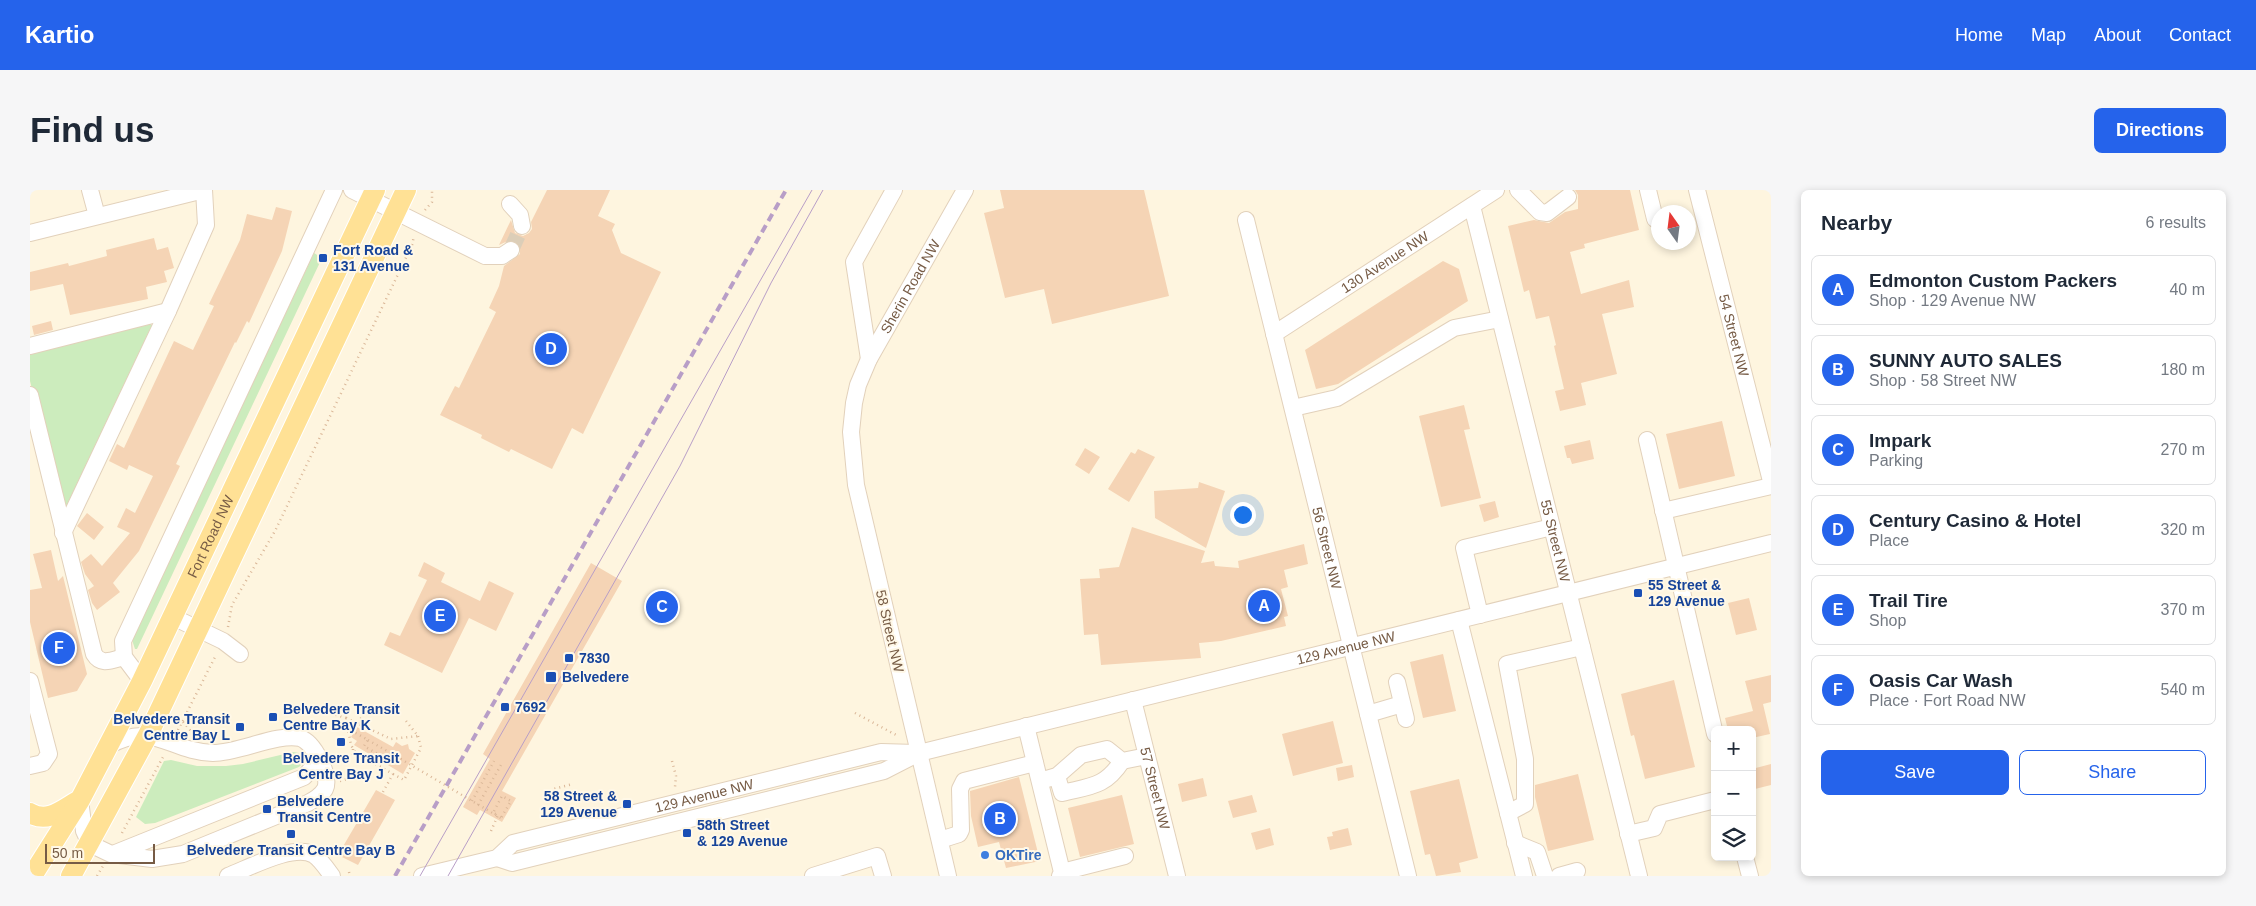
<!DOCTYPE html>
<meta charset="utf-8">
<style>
:root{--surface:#fff;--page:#f6f6f7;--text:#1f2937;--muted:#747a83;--line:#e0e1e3;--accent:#2563eb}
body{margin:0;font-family:Arial,sans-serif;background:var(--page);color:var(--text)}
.controls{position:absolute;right:15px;bottom:15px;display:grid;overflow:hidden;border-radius:8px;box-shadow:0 2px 8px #0003}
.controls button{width:45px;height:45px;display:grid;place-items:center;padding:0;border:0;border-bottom:1px solid var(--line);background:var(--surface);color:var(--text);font:25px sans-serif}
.compass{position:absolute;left:1621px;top:15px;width:45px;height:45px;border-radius:50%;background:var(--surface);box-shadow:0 2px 8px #0003;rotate:346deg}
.scale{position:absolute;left:15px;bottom:12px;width:110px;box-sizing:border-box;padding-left:5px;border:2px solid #765b45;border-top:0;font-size:14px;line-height:18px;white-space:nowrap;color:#765b45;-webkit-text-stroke:4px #fff8e7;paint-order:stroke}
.you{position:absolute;left:1212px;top:324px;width:18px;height:18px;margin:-12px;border:4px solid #fff;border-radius:50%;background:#1a73e8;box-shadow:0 0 0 8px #1a73e833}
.badge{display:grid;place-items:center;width:32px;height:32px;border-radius:50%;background:var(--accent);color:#fff;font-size:16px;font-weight:700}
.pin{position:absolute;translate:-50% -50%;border:2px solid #fff;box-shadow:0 1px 5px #0006}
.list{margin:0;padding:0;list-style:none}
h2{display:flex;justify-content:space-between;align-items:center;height:65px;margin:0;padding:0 20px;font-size:21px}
h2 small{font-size:16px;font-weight:400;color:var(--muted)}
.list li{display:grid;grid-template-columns:32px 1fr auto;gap:15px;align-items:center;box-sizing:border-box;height:70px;margin:0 10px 10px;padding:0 10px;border:1px solid var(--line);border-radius:8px}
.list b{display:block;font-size:19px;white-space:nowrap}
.list p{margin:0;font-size:16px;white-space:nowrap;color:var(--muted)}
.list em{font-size:16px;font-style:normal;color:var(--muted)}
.actions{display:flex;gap:10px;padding:15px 20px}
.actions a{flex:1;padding:11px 0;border:1px solid var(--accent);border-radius:8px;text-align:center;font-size:18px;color:var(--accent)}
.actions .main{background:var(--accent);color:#fff}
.icon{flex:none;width:28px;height:28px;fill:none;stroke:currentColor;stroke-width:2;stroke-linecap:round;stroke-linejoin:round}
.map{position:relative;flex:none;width:1741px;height:686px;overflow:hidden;border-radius:8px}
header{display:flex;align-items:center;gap:30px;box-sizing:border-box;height:70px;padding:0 25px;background:var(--accent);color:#fff}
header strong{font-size:24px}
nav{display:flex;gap:28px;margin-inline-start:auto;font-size:18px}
.intro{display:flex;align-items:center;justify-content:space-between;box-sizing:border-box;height:120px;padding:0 30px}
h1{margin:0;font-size:35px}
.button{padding:12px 22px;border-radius:8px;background:var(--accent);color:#fff;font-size:18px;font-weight:700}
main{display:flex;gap:30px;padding:0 30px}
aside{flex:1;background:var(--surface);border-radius:8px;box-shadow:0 2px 8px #0003}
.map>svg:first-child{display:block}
.green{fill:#ccecbd}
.building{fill:#f5d4b5}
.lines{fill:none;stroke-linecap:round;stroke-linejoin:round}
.minor-tunnel{stroke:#dcceb8;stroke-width:16;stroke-dasharray:16 8;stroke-linecap:butt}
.minor-casing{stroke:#e2d1bb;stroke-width:18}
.major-casing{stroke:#fff;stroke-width:22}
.path{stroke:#dab798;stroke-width:2.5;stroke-dasharray:1 4;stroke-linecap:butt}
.minor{stroke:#fff;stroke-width:16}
.major{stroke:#ffe195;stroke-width:20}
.tram{stroke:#b89ec7;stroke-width:1}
.rail{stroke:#b89ec7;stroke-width:4;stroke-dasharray:8 5;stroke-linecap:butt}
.path-bridge{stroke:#dab798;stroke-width:2.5;stroke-dasharray:1 4;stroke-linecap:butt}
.transit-dot{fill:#1a4fb4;stroke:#fff8e7;stroke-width:2}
.shop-dot{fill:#3f7fe0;stroke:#fff8e7;stroke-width:2}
.labels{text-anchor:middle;stroke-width:4;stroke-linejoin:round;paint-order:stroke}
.transit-label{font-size:14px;font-weight:bold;fill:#164399;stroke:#fff8e7;text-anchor:start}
.street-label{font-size:14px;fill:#765b45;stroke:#fff8e7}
.shop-label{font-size:14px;font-weight:bold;fill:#366cbe;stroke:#fff8e7;text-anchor:start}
</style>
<header>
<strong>Kartio</strong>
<nav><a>Home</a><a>Map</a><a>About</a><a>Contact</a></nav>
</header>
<div class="intro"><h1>Find us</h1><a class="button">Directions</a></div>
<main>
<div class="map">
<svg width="1741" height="686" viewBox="0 0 1741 686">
<rect width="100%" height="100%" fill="#fef5df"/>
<path class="green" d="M284 63 292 68 107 459H105L102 450 104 444Z
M119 133 123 136 38 317 32 316 30 313 0 191V164Z
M263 562 269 563 273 573 269 577 125 633 115 634 106 627 134 571 141 570 167 576H196L213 574Z"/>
<path class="building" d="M517 0H580L568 26 585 34 582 40 591 63 631 82 553 244 542 238 522 279 481 259 479 262 451 248 452 245 410 225 425 196 429 198 466 122 459 118 469 96 474 76 490 64V55L485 51 480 50 469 55 481 30 485 43 493 46 499 43 502 39 501 32Z
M970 0H1114L1139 106 1022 134 1014 99 975 108 954 23 974 18Z
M1545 0H1600L1609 40 1554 54 1555 58 1540 62 1551 104 1599 90 1604 117 1572 124 1587 184 1551 193 1556 215 1530 221 1525 201 1534 199 1524 156 1526 155 1519 126 1506 129 1499 100 1494 102 1478 36 1504 30 1519 33 1535 22 1548 19V5Z
M246 17 262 21 252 61 219 133 217 131 206 153 205 152 146 274 150 276 109 361 83 393 90 402 67 420 62 413 58 400 64 396 55 384 51 372 61 364 72 376 100 343 87 337 96 318 105 323 123 286 99 275 97 280 79 271 87 254 94 258 144 151 163 160 184 116 179 114 210 50 217 24 242 30Z
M124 48 127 60 138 57 144 78 134 81 137 92 116 97 118 109 40 125 33 94 0 101V82L38 73 39 76 77 66 76 60Z
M1413 71 1429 79 1438 111 1308 194 1286 199 1275 160Z
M21 131 23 140 4 145 2 136Z
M1434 215 1440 239 1434 240 1451 308 1411 317 1389 226Z
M1692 231 1705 286 1649 299 1636 244Z
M1560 250 1564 269 1542 274 1540 268H1537L1534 256Z
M1055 258 1070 267 1059 284 1045 275Z
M1108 259 1125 267 1099 312 1078 299 1101 262 1105 264Z
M1169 292 1195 301 1176 358 1125 328 1124 301 1168 298Z
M1465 311 1469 327 1454 332 1449 315Z
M57 323 74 337 64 350 47 336Z
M1102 337 1175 361 1171 373 1184 371 1185 376 1209 378 1208 371 1274 354 1278 374 1254 380 1258 397 1251 399 1258 426 1254 427 1256 436 1191 451 1169 453 1171 468 1071 475 1068 444 1054 445 1050 389 1070 388 1069 379 1089 377Z
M21 360 28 391 33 386 57 484 47 501 18 508 0 432V400L12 398 3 364Z
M394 372 415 383 411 392 450 411 459 391 484 403 466 441 439 428 412 483 354 455 360 442 370 446 397 390 388 386Z
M561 373 592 391 472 601 486 608 472 632 450 620 447 625 433 617 460 569 453 564Z
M1719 408 1727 440 1706 445 1698 413Z
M1413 464 1426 521 1393 528 1380 472Z
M1741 485V512L1733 514 1740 544 1722 548V540H1698L1695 528 1723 521 1715 491Z
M1644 490 1665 577 1615 589 1604 545 1601 546 1591 504Z
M1303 531 1313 573 1263 586 1252 544Z
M327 537 363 557 366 552 372 556 378 554 379 559 385 563 373 584 324 555 327 551 321 547Z
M1741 574V595L1725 599 1722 579Z
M1322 575 1324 587 1308 591 1306 578Z
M1548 584 1564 650 1518 661 1505 607V595Z
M989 587 1010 671 976 678 969 652 948 657 941 626 940 601Z
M1173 588 1177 606 1152 612 1148 594Z
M1429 589 1448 668 1429 673 1431 682 1406 686 1400 664 1395 665 1380 601Z
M346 600 365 610 328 675 308 665Z
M1092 605 1104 654 1050 667 1038 618Z
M1222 605 1227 622 1203 628 1198 611Z
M1240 638 1244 655 1226 660 1221 643Z
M1318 638 1322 655 1300 660 1297 647 1303 646 1302 642Z"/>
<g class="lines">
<path class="minor-tunnel" d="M481 60 492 36"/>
<defs>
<g id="minor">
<path d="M60 0 67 26"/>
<path d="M322 0 455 66H472L481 60"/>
<path d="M1488 0 1510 22 1517 23 1538 7"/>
<path d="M1618 0 1625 29"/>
<path id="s1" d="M1667 0 1741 291"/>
<path d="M480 14 490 25 492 36"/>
<path id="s2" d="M1442 16 1609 686"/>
<path id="s3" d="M1216 30 1378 686"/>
<path d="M0 43 174 0"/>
<path id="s4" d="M1244 144 1466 0"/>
<path d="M0 156 138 121"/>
<path d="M839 169 824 72 864 0"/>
<path d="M0 205 64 464C71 476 82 470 94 467"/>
<path d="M1263 218 1307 208 1424 138 1470 129"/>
<path d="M1617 250 1685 544"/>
<path d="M1633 321 1741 296"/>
<path d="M33 343 138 121 176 35 174 0"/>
<path d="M1450 425 1434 358 1522 337"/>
<path d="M143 427 193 451 210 464"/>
<path d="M1429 430 1494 686"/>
<path d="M0 491 19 564 13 573 0 576"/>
<path d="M112 491 94 467 93 451 304 0"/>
<path d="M1367 492 1376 529"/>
<path id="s5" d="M1103 510 1147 686"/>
<path d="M1338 524 1372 514"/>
<path d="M996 536 1032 682 1030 686"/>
<path d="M1027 586 1032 603C1061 596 1075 597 1092 571"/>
<path d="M1010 591 1027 586 1051 565 1077 559 1092 571 1117 566"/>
<path d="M50 610 54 641 60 654 81 664 122 669 153 664 278 613C284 610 291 606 295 599 301 586 284 552 270 548 247 543 209 563 183 563 141 562 123 531 80 555"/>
<path d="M1478 623 1495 614V569L1477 474 1552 457"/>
<path d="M1598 644 1624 638 1630 624 1685 610"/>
<path d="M910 650 929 644 931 640 930 599 934 591 1005 573"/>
<path d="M1485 653 1507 662 1515 686"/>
<path d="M83 664 274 587 283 577 287 565"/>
<path d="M1715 667 1720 686"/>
<path id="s6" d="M467 668 482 673 834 586 854 581 889 563 1741 353"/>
<path d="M1032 682 1095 666"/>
<path d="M198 686C219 678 264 653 284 665 291 670 297 679 302 686"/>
<path id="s7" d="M392 686 467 668 483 653 851 562 886 563"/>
<path d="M783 686 847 666 853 686"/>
<path id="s8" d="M918 686 826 295 821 242 824 213 828 195 839 169 935 0"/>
<path d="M1529 686 1547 681"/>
</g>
<g id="major">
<path d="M0 623C17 633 31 621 46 612"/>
<path id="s9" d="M2 686 50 610 112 491 345 0"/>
<path d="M41 686 118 545 376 0"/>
</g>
</defs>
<use href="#minor" class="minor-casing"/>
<use href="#major" class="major-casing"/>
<path class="path" d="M395 20 402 12V0
M198 437 202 415 245 341 382 55 384 46
M296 522 316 528 321 555 325 562 363 584 353 602
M825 523 868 546
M316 528 361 549 388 546 376 531
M153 532 161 541 172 545
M328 533 335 522
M317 538 338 550 334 556 360 571
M148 540 186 465
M338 550 364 565
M323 559V567
M642 571 646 586 645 597
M363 584 374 590 391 558 388 546
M310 591 318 589
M442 611 464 571
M448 615 471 575
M526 627 522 601 523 599 543 594
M461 641 468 625 463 623 472 606 481 611 471 628
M92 643 133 567
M319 682 320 686
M67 686 73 676"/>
<use href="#minor" class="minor"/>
<use href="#major" class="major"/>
<path class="tram" d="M390 686 782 0
M418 686 650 276 741 93 793 0"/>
<path class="rail" d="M365 686 756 0"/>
<path class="path-bridge" d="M360 571 364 565 471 628"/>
</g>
<g class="transit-dot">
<rect x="288" y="63" width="10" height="10" rx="2.5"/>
<rect x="1603" y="398" width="10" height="10" rx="2.5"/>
<rect x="534" y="463" width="10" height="10" rx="2.5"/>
<rect x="515" y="481" width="12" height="12" rx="2.5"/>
<rect x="470" y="512" width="10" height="10" rx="2.5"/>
<rect x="238" y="522" width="10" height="10" rx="2.5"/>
<rect x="205" y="532" width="10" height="10" rx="2.5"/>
<rect x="306" y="547" width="10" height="10" rx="2.5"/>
<rect x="592" y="609" width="10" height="10" rx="2.5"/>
<rect x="232" y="614" width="10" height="10" rx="2.5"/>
<rect x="652" y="638" width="10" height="10" rx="2.5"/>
<rect x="256" y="639" width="10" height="10" rx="2.5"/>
</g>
<circle class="shop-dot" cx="955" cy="665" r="5"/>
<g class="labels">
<g class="transit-label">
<text x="303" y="65">Fort Road &amp;<tspan x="303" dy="16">131 Avenue</tspan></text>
<text x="1618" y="400">55 Street &amp;<tspan x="1618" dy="16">129 Avenue</tspan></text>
<text x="549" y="473">7830</text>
<text x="532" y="492">Belvedere</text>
<text x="485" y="522">7692</text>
<text x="253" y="524">Belvedere Transit<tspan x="253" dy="16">Centre Bay K</tspan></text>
<text x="200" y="534" text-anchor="end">Belvedere Transit<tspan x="200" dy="16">Centre Bay L</tspan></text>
<text x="311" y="573" text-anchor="middle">Belvedere Transit<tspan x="311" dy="16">Centre Bay J</tspan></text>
<text x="587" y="611" text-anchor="end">58 Street &amp;<tspan x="587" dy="16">129 Avenue</tspan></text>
<text x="247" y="616">Belvedere<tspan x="247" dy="16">Transit Centre</tspan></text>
<text x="667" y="640">58th Street<tspan x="667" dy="16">&amp; 129 Avenue</tspan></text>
<text x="261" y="665" text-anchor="middle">Belvedere Transit Centre Bay B</text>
</g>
<g class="street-label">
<text dy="5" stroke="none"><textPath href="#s4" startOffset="132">130 Avenue NW</textPath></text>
<text dy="5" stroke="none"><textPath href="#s8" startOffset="614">Sherin Road NW</textPath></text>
<text dy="5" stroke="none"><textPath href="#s1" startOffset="150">54 Street NW</textPath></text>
<text dy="5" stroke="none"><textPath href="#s9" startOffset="384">Fort Road NW</textPath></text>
<text dy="5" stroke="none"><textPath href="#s2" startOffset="345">55 Street NW</textPath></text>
<text dy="5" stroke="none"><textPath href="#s3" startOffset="338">56 Street NW</textPath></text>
<text transform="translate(860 441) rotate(77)" y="5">58 Street NW</text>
<text dy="5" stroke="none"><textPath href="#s6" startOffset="878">129 Avenue NW</textPath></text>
<text dy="5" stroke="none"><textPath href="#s5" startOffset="91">57 Street NW</textPath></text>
<text dy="5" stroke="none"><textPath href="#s7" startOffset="296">129 Avenue NW</textPath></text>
</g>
<g class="shop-label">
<text x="965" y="670">OKTire</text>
</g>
</g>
</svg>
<div class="controls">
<button>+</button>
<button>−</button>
<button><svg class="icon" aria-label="layers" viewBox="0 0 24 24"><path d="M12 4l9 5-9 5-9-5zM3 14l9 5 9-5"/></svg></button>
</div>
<svg class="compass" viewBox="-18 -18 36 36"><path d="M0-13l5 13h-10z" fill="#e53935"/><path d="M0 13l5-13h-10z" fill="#747a83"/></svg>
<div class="scale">50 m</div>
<div class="you"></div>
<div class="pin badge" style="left:1234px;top:416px">A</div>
<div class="pin badge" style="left:970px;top:629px">B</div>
<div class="pin badge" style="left:632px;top:417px">C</div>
<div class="pin badge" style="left:521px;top:159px">D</div>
<div class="pin badge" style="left:410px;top:426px">E</div>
<div class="pin badge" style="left:29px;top:458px">F</div>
</div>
<aside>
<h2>Nearby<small>6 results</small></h2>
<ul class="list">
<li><span class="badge">A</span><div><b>Edmonton Custom Packers</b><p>Shop · 129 Avenue NW</p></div><em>40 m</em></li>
<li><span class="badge">B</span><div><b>SUNNY AUTO SALES</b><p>Shop · 58 Street NW</p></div><em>180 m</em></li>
<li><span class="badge">C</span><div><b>Impark</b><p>Parking</p></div><em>270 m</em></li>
<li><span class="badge">D</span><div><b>Century Casino &amp; Hotel</b><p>Place</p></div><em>320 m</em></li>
<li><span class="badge">E</span><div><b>Trail Tire</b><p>Shop</p></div><em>370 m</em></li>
<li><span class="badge">F</span><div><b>Oasis Car Wash</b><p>Place · Fort Road NW</p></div><em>540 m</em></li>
</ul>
<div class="actions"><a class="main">Save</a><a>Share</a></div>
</aside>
</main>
